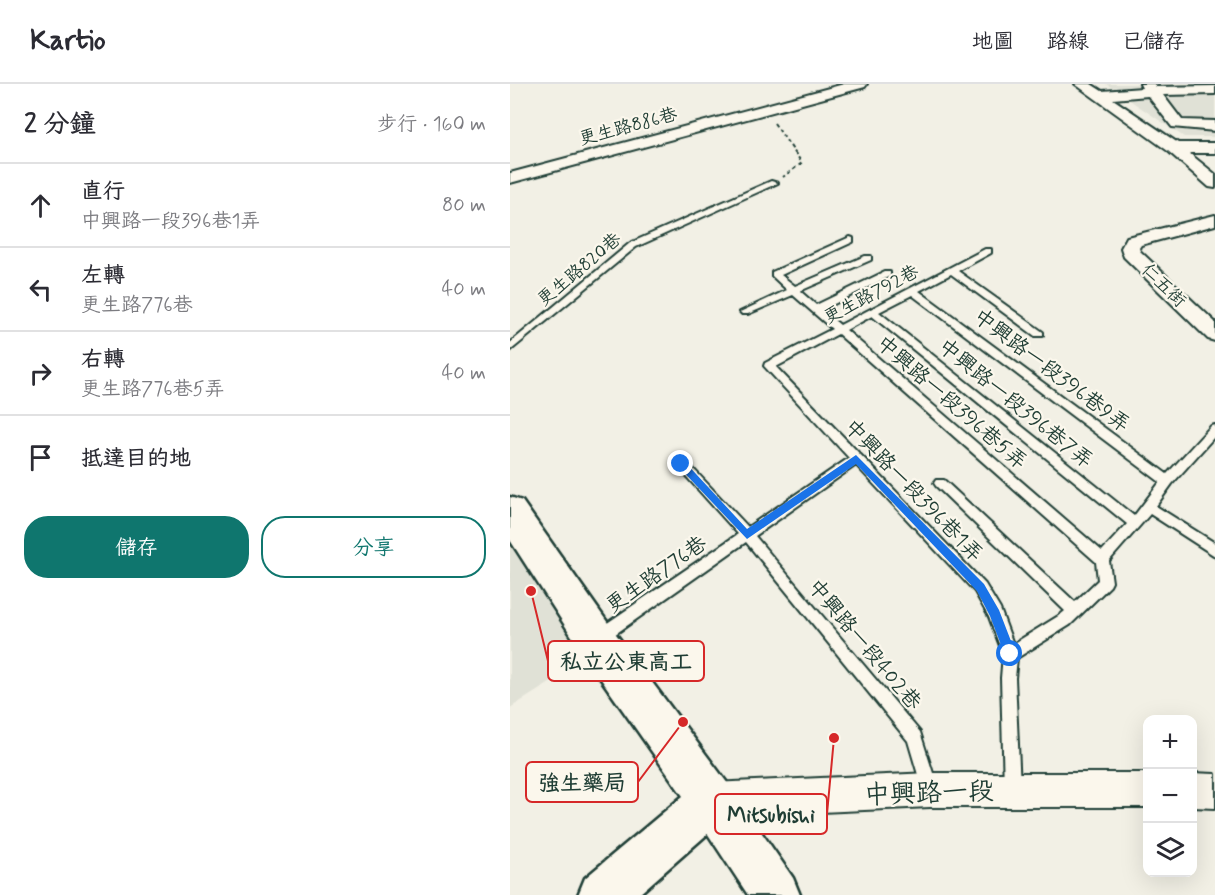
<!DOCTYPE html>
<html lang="zh-TW">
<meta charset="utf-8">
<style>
:root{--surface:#fff;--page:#f7f7f7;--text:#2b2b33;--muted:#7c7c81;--line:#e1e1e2;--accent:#0f766e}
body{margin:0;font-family:Mynerve,"LXGW WenKai TC",sans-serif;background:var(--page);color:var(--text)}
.controls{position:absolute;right:18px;bottom:18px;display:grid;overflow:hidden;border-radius:12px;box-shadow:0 6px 24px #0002}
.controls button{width:54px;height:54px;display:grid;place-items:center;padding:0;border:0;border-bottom:2px solid var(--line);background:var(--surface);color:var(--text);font:30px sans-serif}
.stop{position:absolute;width:18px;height:18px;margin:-14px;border:4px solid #1a73e8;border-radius:50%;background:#fff}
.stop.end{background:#1a73e8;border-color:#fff;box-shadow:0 2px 6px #0008}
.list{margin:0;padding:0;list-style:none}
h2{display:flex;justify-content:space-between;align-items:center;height:78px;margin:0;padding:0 24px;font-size:26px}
h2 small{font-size:20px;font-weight:400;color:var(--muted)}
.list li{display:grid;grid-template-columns:39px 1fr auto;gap:18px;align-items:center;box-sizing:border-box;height:84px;padding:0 24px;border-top:2px solid var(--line)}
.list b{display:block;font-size:22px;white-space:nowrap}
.list p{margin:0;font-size:20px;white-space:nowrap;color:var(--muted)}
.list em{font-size:20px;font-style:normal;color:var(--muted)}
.actions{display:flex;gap:12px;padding:18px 24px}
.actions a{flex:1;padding:14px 0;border:2px solid var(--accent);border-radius:24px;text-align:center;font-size:21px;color:var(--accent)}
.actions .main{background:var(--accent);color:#fff}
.icon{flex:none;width:33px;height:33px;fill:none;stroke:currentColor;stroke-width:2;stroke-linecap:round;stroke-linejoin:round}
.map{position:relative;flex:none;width:705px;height:811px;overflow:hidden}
header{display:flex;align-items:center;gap:36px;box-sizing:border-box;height:84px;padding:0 30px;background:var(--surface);border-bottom:2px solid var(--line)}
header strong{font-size:28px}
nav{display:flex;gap:33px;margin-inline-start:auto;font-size:21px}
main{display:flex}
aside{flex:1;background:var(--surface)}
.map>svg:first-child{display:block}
.built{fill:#e0e1d6}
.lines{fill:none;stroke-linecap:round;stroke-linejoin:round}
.lane-casing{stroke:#1f3d34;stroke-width:4}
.street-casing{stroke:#1f3d34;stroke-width:4}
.secondary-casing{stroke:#1f3d34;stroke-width:5}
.primary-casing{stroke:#1f3d34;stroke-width:5}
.path{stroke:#1f3d34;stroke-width:2;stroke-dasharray:4 3;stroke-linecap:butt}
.lane{fill:#fbf7ec;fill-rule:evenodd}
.street{fill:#fbf7ec;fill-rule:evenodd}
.secondary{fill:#fbf7ec;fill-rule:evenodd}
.primary{fill:#fbf7ec;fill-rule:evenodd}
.route{fill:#1a73e8}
.labels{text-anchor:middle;stroke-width:4.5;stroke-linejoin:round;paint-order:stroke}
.far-street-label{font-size:18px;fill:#1f3d34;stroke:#fbf7ec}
.street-label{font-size:21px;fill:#1f3d34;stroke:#fbf7ec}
.near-street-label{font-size:26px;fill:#1f3d34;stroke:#fbf7ec}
.leader{fill:none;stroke:#d62828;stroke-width:2}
.callout-dot{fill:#d62828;stroke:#fbf7ec;stroke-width:2}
.callout{fill:#fbf7ec;stroke:#d62828;stroke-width:2}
.callout-label{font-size:22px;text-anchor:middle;font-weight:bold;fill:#1f3d34}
</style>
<header>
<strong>Kartio</strong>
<nav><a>地圖</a><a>路線</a><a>已儲存</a></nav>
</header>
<main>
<aside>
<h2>2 分鐘<small>步行 · 160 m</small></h2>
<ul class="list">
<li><svg class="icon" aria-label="ahead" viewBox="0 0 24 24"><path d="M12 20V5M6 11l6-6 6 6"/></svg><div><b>直行</b><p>中興路一段396巷1弄</p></div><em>80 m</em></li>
<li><svg class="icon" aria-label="left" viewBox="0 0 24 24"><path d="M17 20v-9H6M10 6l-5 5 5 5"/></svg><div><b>左轉</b><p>更生路776巷</p></div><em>40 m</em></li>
<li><svg class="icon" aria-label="right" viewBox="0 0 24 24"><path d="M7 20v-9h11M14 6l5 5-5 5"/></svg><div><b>右轉</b><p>更生路776巷5弄</p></div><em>40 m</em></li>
<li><svg class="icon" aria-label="arrive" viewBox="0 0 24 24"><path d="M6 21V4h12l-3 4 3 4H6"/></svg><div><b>抵達目的地</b></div></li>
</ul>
<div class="actions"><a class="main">儲存</a><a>分享</a></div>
</aside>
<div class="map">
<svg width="705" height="811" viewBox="0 0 705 811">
<rect width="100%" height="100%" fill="#f2f0e5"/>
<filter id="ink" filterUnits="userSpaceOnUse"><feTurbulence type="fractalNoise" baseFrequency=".0167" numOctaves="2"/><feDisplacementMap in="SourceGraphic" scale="12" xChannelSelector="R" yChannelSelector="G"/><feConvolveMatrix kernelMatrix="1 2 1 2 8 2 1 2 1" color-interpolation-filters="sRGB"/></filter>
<g filter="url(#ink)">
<path class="built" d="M596 0H705V53H674Z
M0 444 86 570 0 624Z"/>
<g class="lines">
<defs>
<path id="lane" d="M261 97 268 99 126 163 0 267V259L120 159Z
M340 153 343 154V158L271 191 285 202 355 172H361V176L290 207 306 221 374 188H380V192L312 226 330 241 475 165H481V169L448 187 533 248V252H525L441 190 409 207 657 390 701 342 705 341V352L662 400 646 422 705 459V472L640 430 599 477 602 498 600 502 560 541 507 574 505 594 510 704 508 710 502 712 496 710 494 704 491 594 493 570 479 533 465 508 346 381 245 452 410 648 428 705 426 711 420 713 414 711 398 657 236 458 94 558 89 560 84 558 82 553 84 548 228 450 167 382 165 379 167 376H175L238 443 339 374 254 282 255 279 322 245 283 211 238 230H232L230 228 277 206 262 192V188ZM402 211 650 398 624 432 369 228ZM362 232 617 440 592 467 336 246ZM328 250 586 478 588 496 565 518 434 396H426L424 399 426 402 555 527 550 531 503 560 490 525 475 500 266 283Z"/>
<path id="street" d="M334 0H357L355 3 0 99V89Z
M565 0H581L592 7 632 4 630 0H644L646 3 705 2V10L653 11 672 36 705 37V47L662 43 638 12 603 15 668 59H705V69H679L705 90V104L699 103 658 67Z
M705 131V141L631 161 629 164 630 167 705 238V257L698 255 614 173 611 164 617 153Z
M420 689H638V723H420L202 733 190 728 185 716 190 704 202 699Z
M682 689 705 690V724L682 723Z"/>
<path id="secondary" d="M202 694 218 700 283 794 290 811H238L186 732 180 716 186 700Z"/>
<path id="primary" d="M0 413 12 417 100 542 218 700 224 716 218 732 128 811H68L75 794 173 712 72 568 0 456Z"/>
</defs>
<use href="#lane" class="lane-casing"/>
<use href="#street" class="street-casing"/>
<use href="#secondary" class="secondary-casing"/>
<use href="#primary" class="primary-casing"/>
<path class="path" d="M264 39 292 79 273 93"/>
<use href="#lane" class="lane"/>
<use href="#street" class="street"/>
<use href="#secondary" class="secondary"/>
<use href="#primary" class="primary"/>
</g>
</g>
<path class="route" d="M346 371 474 500 489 526 506 570 504 574H496L480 532 467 507 346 380 237 455 166 380 171 376 174 377 237 445Z"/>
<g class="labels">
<g class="far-street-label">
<text transform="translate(118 42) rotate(-15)" y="6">更生路886巷</text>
<text transform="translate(69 185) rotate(-40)" y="6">更生路820巷</text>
<text transform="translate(654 201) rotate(44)" y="6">仁五街</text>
<text transform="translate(361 210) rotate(-28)" y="6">更生路792巷</text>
</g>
<g class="street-label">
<text transform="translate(542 286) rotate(37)" y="7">中興路一段396巷9弄</text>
<text transform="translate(442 318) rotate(41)" y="7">中興路一段396巷5弄</text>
<text transform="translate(506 319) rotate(39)" y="7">中興路一段396巷7弄</text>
<text transform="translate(404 406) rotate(46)" y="7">中興路一段396巷1弄</text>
<text transform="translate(146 490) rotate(-35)" y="7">更生路776巷</text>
<text transform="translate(355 560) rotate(50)" y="7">中興路一段402巷</text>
</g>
<g class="near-street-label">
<text transform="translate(419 708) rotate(-2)" y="9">中興路一段</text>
</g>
</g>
<path class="leader" d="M21 507L38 577M173 638L128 698M324 654L317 730"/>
<g class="callout-dot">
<circle cx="21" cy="507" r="6"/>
<circle cx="173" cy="638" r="6"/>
<circle cx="324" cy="654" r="6"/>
</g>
<g class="callout">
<rect x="38" y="557" width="156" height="40" rx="6"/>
<rect x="16" y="678" width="112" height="40" rx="6"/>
<rect x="205" y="710" width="112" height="40" rx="6"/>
</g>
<g class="callout-label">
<text x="116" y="585">私立公東高工</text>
<text x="72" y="706">強生藥局</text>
<text x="261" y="738">Mitsubishi</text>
</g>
</svg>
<div class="controls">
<button>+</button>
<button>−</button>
<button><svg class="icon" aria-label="layers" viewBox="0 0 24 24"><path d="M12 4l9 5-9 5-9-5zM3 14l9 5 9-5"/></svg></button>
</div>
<div class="stop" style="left:500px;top:570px"></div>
<div class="stop end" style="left:171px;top:380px"></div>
</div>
</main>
